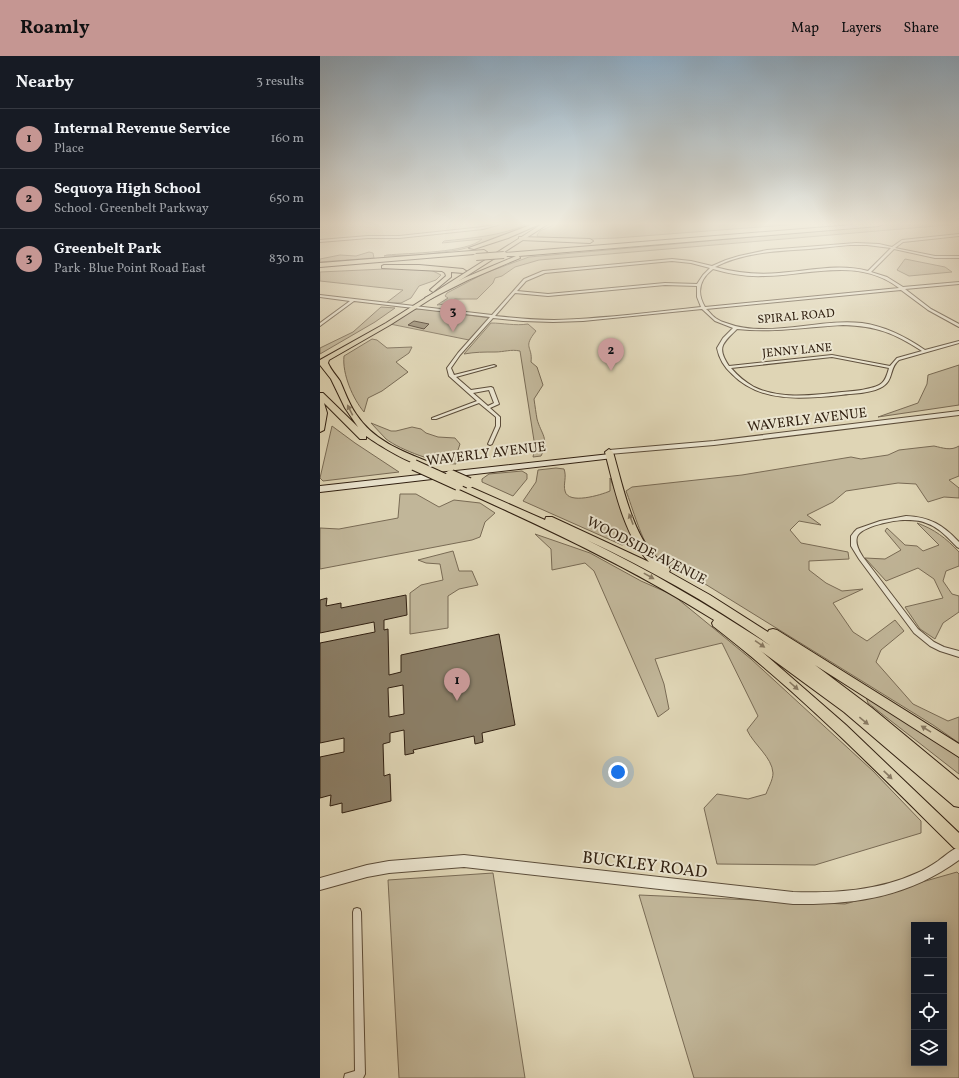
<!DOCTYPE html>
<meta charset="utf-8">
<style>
:root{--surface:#171b24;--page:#20242c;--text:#f1f3f6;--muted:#9ea1a6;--line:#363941;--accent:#c59692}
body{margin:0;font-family:Vollkorn,serif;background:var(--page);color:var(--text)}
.controls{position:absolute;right:12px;bottom:12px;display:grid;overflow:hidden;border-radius:0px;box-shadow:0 2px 10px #0003}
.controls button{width:36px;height:36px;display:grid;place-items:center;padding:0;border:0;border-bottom:1px solid var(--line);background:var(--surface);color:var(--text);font:20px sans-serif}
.you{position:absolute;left:298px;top:716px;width:14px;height:14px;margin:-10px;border:3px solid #fff;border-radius:50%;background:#1a73e8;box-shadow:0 0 0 6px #1a73e833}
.badge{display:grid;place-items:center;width:26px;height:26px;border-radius:50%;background:var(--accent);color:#111;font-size:13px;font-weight:700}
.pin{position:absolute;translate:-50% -33px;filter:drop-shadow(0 1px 2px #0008)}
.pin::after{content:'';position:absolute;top:21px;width:14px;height:12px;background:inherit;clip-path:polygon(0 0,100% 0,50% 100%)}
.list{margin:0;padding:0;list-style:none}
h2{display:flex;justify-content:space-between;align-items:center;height:52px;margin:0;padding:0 16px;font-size:17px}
h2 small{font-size:13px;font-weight:400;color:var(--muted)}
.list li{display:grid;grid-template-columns:26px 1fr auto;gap:12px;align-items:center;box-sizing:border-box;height:60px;padding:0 16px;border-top:1px solid var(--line)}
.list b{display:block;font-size:15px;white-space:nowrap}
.list p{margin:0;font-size:13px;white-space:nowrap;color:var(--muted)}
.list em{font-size:13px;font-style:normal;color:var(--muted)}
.icon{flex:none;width:22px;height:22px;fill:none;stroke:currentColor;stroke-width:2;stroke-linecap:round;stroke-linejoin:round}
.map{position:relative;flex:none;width:639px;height:1022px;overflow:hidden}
header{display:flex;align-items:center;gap:24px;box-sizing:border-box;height:56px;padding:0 20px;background:var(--accent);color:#111}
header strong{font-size:19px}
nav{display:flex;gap:22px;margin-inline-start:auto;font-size:14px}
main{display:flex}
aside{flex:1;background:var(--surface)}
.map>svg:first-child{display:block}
.green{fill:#c1b699;stroke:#796b55;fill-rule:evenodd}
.building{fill:#8b7e66;stroke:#312011;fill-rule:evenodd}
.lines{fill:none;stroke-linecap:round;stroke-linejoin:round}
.minor-casing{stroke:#5c4d3a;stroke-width:2}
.tertiary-casing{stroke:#5c4d3a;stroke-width:2}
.secondary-casing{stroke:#312011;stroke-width:2}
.primary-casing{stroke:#312011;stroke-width:2}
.trunk-casing{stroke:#312011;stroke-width:2}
.minor{fill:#eae4cf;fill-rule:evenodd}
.tertiary{fill:#eae4cf;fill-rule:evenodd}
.secondary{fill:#eae4cf;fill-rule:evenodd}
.primary{fill:#dfd5b5;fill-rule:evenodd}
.trunk{fill:#dfd5b5;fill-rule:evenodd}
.primary-bridge-casing{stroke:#312011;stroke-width:12;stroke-linecap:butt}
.trunk-bridge-casing{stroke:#312011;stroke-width:8;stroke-linecap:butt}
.primary-bridge{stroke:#dfd5b5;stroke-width:10}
.trunk-bridge{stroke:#dfd5b5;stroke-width:6}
.oneway{fill:#887a63}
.labels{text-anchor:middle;stroke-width:4;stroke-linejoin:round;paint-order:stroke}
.far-street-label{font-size:12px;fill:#312011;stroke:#eae4cf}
.street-label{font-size:14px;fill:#312011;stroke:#eae4cf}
.near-street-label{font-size:17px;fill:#312011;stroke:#eae4cf}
</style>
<header>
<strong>Roamly</strong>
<nav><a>Map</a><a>Layers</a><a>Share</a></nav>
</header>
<main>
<aside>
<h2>Nearby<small>3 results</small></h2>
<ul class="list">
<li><span class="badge">1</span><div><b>Internal Revenue Service</b><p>Place</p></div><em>160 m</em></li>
<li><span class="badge">2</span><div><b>Sequoya High School</b><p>School · Greenbelt Parkway</p></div><em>650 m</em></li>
<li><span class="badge">3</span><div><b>Greenbelt Park</b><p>Park · Blue Point Road East</p></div><em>830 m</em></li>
</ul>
</aside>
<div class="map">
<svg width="639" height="1022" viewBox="0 0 639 1022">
<rect width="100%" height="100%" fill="#dfd5b5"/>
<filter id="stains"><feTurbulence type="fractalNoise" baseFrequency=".005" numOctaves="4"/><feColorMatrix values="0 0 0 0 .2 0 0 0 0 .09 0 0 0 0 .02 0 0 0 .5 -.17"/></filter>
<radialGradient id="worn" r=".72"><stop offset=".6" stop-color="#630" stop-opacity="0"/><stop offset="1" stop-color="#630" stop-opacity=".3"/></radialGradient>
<path class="green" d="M207 168H214L162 188 138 194 101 199 64 200 67 199C88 197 148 197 162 183L122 187 124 185C152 182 181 180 207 168Z
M236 168H479L296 182 270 183 218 181 217 179 220 175Z
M578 168H639L219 204 195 211 182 220 175 222 173 227 157 243H135L125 248 117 249 128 242 125 240 127 237 165 217 209 201Z
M49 196 53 197 54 202 0 206V203L20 199 36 200Z
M585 203 625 211 632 216 589 220 577 214Z
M86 212 111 214 121 219 116 224 99 230 91 242 81 247H66L83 234 0 225V216Z
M61 251 75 252 55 266 0 298V292L33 276Z
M95 253H102L170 262 149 284 70 268Z
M171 267C183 267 195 270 208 268L216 275C202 292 213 290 211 306L217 311 223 329 214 343C215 350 216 357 217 363 221 378 230 383 221 400L213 401 215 391 200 295C191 293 184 296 175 296 164 296 155 296 144 298Z
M52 283 57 284 67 292 92 291 89 297 76 306 88 316 62 335 48 342 44 356C33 343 22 318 24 300Z
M639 309V349L558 361 598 347 607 328 608 319Z
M51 367 71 375H76L92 371 101 373 106 377 118 381 135 382 140 388 137 397 136 408C119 408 80 394 66 383 61 378 56 372 51 367Z
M12 370 35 387 79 416 3 425 0 422Z
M614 390C623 392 631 395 639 390V420L629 424 639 432V442L624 441 608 446 596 428 578 427 526 435 513 446 487 459 501 469 479 465 470 474 481 487 528 496 529 503 489 505V514L506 527 522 535 543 533 513 547 533 576 547 585 575 564 584 575 561 594 556 606 593 648 628 665 639 661V687L613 669 377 523C363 515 344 509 333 498 322 487 312 450 306 435L312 431 422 419 531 401 541 403 568 399 579 394Z
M236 412 244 413C247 421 243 428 245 435 248 449 281 439 290 435V422L311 474V485L302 489 203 445 216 426 218 414Z
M202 415 207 418V423L193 440 162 426V423L169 418Z
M80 438H96L119 451 134 444 160 447 175 457 165 466 160 481 152 484 0 513V472L19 473 78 462Z
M597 467C614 473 626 482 639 496V510L626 515 623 525 632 538 639 540V556L623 567 615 583 600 573 585 551 623 542 614 523 598 512 566 525 545 502 565 503 581 494 565 475 567 472 585 489 597 490 603 495 619 489Z
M215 478 270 497 321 525 353 539 431 603 553 715 601 765V777L495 809 397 808 384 752 397 738 428 743 446 738C448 732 453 724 453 717 452 701 434 689 427 674L438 660 402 587 335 603 344 628 349 653 338 661 274 515 265 507 232 514 231 493Z
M133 495 139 515H152L158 529 139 533 128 540V572L90 578V537L101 529 123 524 120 508 106 507 98 504Z
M546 641 639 700V718L548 647Z
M637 816 639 818V1022H374L319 839 525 848ZM594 869H624V1007H594Z
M173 817 205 1022H79L68 824Z"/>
<path class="building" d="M94 265 109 268 104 273 88 269Z
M86 539 87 559 64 564V574L68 573 69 619 81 616V599L179 578 195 669 162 677 163 686 155 688 154 680 93 694 94 697 85 699 84 674 70 677V686L63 688 64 720 70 718 71 745 22 757V747L10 750 11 739 0 742V701L24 696V682L0 687V587L55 576 54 566 0 577V544L7 542 6 550 21 547V552ZM83 629 84 658 69 661 68 632Z"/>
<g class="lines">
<defs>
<path id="minor" d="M177 168H181L163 173 79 182H48L0 186V184L48 180H79L163 171Z
M639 178V180L583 186 575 192 615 200H639V202H615L574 193 551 216 567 221 583 231 639 226V228L585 233 611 253 639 268V271L608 254 581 234 386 253C390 256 393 261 397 263 400 265 403 266 406 267 448 283 498 262 542 267 565 270 586 281 605 294L639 285V287L579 304C568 313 575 325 560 332 548 338 534 337 521 339 483 343 440 347 412 318 404 311 399 302 397 292L403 282 413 272 395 265 382 253 263 265 233 266 203 265 173 262 140 299 131 312 134 319 174 309 176 310 136 321 151 334 171 331 173 332 179 348 170 352 180 361V370L172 388 170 389 168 388 176 370V361L159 347 116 363H112V362L157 345 129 320 127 312 138 297 170 261 34 245 0 270V267L30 245 0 241V239L172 259 204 223 223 215 352 203 371 205 392 210 406 204 419 200 447 194 536 187 559 188 572 191 582 184ZM530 189H547L571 192 548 215C519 207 488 215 459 217 437 219 417 217 395 211 424 196 457 195 489 193 503 192 516 190 530 189ZM352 205 371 207 390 212 383 219 377 228 345 227 228 238 197 235 206 225 225 217ZM393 213C410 218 427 221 445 220 490 219 539 201 579 232L385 251C376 236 380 223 393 213ZM345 229 377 230V241L381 251C332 256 283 263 234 264 214 264 195 262 175 260L195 237 228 240ZM523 269C557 270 574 277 602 295L577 302 570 310 512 299 409 310C396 291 403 287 417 273 452 277 488 271 523 269ZM512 301 569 312C565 327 562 330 546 333 538 335 530 335 522 336 494 339 461 344 434 331 425 326 418 320 411 312ZM169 334 174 347 168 350 153 337Z
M586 460C610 461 623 469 639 486V492L637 491C628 482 619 471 606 467 600 464 592 464 585 464 575 464 541 470 537 481 535 488 539 495 543 501L598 573 614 586 624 591 639 595V601L620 595 610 590 594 577 539 503 531 490V480L534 476 537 473 560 465Z
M37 852 40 853 41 856 45 1018 43 1022H24L25 1018 35 1015 33 856 34 853Z"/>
<path id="tertiary" d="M639 355V359L394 389 289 398 286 396 289 394 394 385Z
M639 791V804C588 841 535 849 473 848L144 811 69 817 47 821 0 834V822L47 809 69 805 144 799 473 836C515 837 558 835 597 817 604 814 612 809 618 805 625 800 631 794 639 791Z"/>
<path id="secondary" d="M290 398H293V402L0 436V430Z"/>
<path id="primary" d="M222 168H228L70 269 9 304 8 307C11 314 16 319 20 325 25 336 29 348 36 358 53 384 81 395 109 406L110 408 109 410C97 413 57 388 46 380V383H40L4 347 7 357 4 374 0 376V337H3L38 371 25 352 11 323 0 309V304L66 267Z
M289 393 293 396C302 427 311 472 332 497 337 503 343 507 349 511L350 514 349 516 390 539 448 576 449 574 453 573 457 574 639 688V701L495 609 552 652 639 724V751L634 750 524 656 441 595 526 669 639 777V794L634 792C556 715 480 637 393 570L392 567 394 564C310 511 225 472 135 431L134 429 135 427H141L225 464 226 461H232L329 506C304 480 294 431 285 396ZM267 484C331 514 393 549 451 590 391 551 331 515 267 484Z"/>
<path id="trunk" d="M213 168H220L188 182 154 193 149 192Z
M544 168H562L559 170 199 200 200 202 148 224 110 243 105 242 144 222 196 200H182V198L184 197Z
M199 181 270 183 273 185 270 187 201 184 199 183Z
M164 194 167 196 166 197 0 211V207Z
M64 209H99L143 213 146 215 143 217 131 216V221L113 236 110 234 111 233 126 220 125 217 122 215 62 212V210Z"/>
</defs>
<use href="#minor" class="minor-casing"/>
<use href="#tertiary" class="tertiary-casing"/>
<use href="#secondary" class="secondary-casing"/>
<use href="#primary" class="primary-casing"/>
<use href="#trunk" class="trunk-casing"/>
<use href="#minor" class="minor"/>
<use href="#tertiary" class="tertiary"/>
<use href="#secondary" class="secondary"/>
<use href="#primary" class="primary"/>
<use href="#trunk" class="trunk"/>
<defs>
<path id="primary-bridge" d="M94 409 138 429
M131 419 149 427"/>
<path id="trunk-bridge" d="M156 201 184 199"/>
</defs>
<use href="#primary-bridge" class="primary-bridge-casing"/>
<use href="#trunk-bridge" class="trunk-bridge-casing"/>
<use href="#primary-bridge" class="primary-bridge"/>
<use href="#trunk-bridge" class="trunk-bridge"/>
</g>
<defs><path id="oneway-solid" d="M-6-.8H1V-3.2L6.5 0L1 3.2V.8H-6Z"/></defs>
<g class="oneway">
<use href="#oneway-solid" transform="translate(30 354) rotate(-117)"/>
<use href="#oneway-solid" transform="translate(311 463) rotate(-111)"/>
<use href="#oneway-solid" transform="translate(329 520) rotate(29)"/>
<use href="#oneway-solid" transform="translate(440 588) rotate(34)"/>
<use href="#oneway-solid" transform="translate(474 630) rotate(42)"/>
<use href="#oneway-solid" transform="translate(544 665) rotate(39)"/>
<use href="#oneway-solid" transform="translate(606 673) rotate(-148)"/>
<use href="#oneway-solid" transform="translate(568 719) rotate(44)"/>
</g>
<linearGradient id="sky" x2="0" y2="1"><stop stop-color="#8da8bd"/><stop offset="0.54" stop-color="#f1ecde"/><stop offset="1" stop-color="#f1ecde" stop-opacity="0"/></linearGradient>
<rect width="639" height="311" fill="url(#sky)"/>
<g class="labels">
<g class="far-street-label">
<text transform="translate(476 260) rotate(-5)" y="4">SPIRAL ROAD</text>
<text transform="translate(477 294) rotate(-5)" y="4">JENNY LANE</text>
</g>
<g class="street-label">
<text transform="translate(487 363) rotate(-7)" y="5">WAVERLY AVENUE</text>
<text transform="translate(166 397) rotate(-7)" y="5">WAVERLY AVENUE</text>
<text transform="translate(327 494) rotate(27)" y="5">WOODSIDE AVENUE</text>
</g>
<g class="near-street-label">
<text transform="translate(325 808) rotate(7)" y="6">BUCKLEY ROAD</text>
</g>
</g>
<rect width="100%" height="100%" filter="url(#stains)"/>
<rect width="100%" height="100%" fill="url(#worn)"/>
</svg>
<div class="controls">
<button>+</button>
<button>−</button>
<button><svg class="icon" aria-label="locate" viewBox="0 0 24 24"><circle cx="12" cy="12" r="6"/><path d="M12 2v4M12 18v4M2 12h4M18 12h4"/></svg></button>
<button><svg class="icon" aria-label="layers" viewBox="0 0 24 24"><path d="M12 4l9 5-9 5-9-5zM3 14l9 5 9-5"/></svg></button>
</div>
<div class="you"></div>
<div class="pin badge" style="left:137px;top:645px">1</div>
<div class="pin badge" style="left:291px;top:315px">2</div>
<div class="pin badge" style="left:133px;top:276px">3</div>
</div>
</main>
